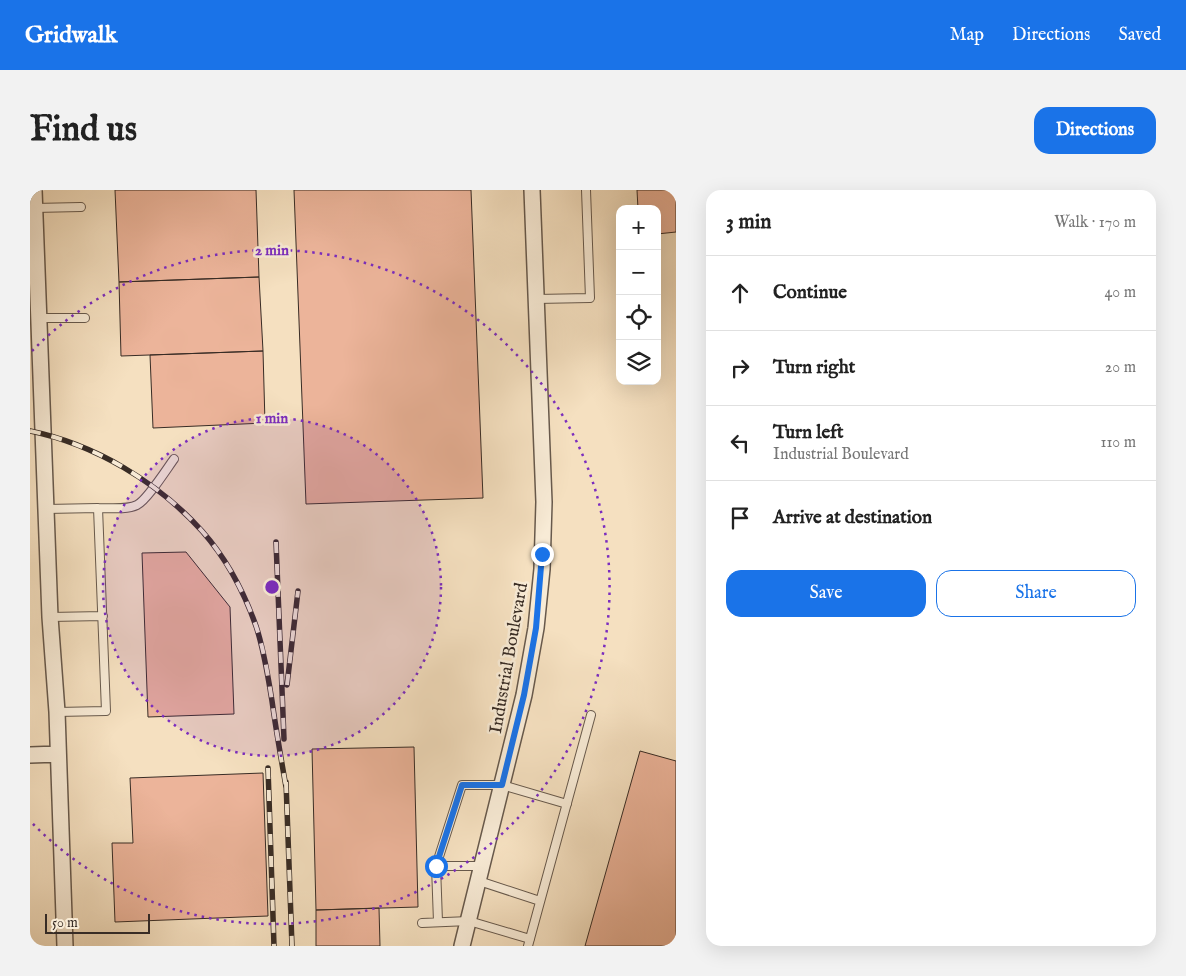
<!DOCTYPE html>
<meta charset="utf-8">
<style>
:root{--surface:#fff;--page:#f2f2f2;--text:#222;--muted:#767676;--line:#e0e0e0;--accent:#1a73e8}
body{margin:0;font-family:"IM FELL English",serif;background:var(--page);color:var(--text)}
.controls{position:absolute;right:15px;top:15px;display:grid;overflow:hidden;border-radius:10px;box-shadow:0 5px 20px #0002}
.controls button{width:45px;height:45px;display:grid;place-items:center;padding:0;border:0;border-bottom:1px solid var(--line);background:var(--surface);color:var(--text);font:25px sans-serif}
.scale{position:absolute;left:15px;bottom:12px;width:105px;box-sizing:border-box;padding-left:5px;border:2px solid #382c25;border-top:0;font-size:14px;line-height:18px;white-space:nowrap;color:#382c25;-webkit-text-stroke:4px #f8ebd6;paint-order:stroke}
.stop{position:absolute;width:15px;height:15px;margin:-11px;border:4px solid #1a73e8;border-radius:50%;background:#fff}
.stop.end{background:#1a73e8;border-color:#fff;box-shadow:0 1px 5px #0008}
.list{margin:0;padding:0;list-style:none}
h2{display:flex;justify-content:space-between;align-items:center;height:65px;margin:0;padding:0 20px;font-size:21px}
h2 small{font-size:16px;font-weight:400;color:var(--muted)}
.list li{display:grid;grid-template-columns:32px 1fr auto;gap:15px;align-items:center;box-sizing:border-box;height:75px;padding:0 20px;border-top:1px solid var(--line)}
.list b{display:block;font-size:19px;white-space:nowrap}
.list p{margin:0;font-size:16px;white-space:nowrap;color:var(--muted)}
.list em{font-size:16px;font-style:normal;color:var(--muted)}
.actions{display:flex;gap:10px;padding:15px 20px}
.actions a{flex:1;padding:11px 0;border:1px solid var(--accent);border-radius:15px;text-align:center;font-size:18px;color:var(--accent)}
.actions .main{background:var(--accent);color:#fff}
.icon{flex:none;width:28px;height:28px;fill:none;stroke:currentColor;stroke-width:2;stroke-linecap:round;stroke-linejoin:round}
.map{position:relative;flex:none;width:646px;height:756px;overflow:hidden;border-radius:15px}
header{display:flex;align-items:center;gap:30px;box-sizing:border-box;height:70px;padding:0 25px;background:var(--accent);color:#fff}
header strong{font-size:24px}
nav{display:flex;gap:28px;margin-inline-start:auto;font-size:18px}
.intro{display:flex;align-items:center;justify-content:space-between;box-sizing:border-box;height:120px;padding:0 30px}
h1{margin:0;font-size:35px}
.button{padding:12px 22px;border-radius:15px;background:var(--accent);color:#fff;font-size:18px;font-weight:700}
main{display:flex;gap:30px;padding:0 30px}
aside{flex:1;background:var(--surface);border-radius:15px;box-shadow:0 5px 20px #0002}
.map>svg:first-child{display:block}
.building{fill:#ecb49a;stroke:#382c25}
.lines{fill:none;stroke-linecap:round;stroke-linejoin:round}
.lane-casing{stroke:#67594c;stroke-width:10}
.street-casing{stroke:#67594c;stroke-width:18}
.lane{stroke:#f8ebd6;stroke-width:8}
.street{stroke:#f8ebd6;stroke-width:15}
.rail-casing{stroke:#382c25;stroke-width:5.5}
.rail{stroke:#f8ebd6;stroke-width:4;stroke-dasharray:11;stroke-linecap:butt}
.route{stroke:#1a73e8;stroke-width:6}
.ring{fill:none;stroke:#7b2cbf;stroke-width:2.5;stroke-dasharray:2.5 5}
.labels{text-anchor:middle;stroke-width:5;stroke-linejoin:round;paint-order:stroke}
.street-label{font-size:18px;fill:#382c25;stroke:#f8ebd6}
.centre{fill:#7b2cbf;stroke:#f8ebd6;stroke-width:2.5}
.ring-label{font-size:15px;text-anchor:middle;font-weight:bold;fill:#7b2cbf;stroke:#f8ebd6;stroke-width:5;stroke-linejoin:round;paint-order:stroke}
</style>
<header>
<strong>Gridwalk</strong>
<nav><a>Map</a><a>Directions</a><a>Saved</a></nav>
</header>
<div class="intro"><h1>Find us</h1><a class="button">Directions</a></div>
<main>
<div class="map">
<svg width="646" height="756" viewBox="0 0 646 756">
<rect width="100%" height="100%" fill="#f5e0c0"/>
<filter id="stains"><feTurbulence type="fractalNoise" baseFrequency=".004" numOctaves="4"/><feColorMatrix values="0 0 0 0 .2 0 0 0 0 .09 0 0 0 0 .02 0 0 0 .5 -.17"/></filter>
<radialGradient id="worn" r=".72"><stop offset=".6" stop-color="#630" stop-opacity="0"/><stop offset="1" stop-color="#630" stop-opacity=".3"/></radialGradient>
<path class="building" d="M85 0H226L229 87 89 92Z
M264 0H441L453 308 276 314Z
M607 0H646V42L627 44V19H608Z
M229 87 233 161 91 166 89 92Z
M233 161 235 233 123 238 120 165Z
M156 362 200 417 204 524 118 527 112 363Z
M384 557 388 717 286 720 282 559Z
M610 561 646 571V756H555Z
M233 583 238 726 85 732 82 653H103L100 588Z
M349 718 350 756H286V720Z"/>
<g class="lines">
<defs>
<path id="lane" d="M4 18 51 17
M506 109 560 108 556 0
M8 128H55
M68 318C79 318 97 320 107 315 117 310 136 280 144 269
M16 319 68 318 76 521 27 522
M20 427 73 426
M406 676H453
M449 691 510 711
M408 732 406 676 432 595H472L537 614
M392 733 439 731 500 749
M498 756 561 525"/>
<path id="street" d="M4 0 20 427 27 522 35 756
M0 565 28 564
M432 756 494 505 506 438 512 379 514 312 502 0"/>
</defs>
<use href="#lane" class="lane-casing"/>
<use href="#street" class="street-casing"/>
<use href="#lane" class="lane"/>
<use href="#street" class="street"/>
<defs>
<path id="rail" d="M0 241C64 254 128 292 172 341 196 368 214 402 226 436 234 460 238 486 242 511 246 540 251 568 256 597
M246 352 254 549
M257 495 268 401
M238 578 244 756
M256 592 262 756"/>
</defs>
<use href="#rail" class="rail-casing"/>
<use href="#rail" class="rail"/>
</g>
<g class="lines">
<path class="route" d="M406 676 432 595H472L494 505 506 438 512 364"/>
</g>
<circle cx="242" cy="397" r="169" fill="#7b2cbf" fill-opacity=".12"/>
<g class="ring">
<circle cx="242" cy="397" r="169"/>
<path d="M2 161A337 337 0 1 1 2 633"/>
</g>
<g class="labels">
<g class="street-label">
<text transform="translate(478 468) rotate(-80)" y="6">Industrial Boulevard</text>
</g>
</g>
<circle cx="242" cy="397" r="8" class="centre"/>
<g class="ring-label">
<text x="242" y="65">2 min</text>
<text x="242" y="233">1 min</text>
</g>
<rect width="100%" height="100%" filter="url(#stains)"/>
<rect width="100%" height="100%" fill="url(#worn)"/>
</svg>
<div class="controls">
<button>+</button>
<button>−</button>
<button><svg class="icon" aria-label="locate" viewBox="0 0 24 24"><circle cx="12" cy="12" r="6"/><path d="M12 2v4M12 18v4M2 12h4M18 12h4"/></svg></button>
<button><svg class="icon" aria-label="layers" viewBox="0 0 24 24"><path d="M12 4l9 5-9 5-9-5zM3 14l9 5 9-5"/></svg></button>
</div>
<div class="scale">50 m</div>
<div class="stop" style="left:406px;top:676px"></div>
<div class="stop end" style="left:512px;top:364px"></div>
</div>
<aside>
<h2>3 min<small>Walk · 170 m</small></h2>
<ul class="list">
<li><svg class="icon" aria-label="ahead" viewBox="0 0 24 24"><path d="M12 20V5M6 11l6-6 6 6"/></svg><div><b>Continue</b></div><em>40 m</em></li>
<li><svg class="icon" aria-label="right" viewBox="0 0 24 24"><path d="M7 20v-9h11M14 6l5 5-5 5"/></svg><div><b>Turn right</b></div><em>20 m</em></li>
<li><svg class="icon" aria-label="left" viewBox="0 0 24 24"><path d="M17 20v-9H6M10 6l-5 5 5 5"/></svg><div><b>Turn left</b><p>Industrial Boulevard</p></div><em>110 m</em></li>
<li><svg class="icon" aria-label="arrive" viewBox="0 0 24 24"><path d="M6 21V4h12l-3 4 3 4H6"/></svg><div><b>Arrive at destination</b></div></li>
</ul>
<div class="actions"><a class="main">Save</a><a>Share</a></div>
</aside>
</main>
